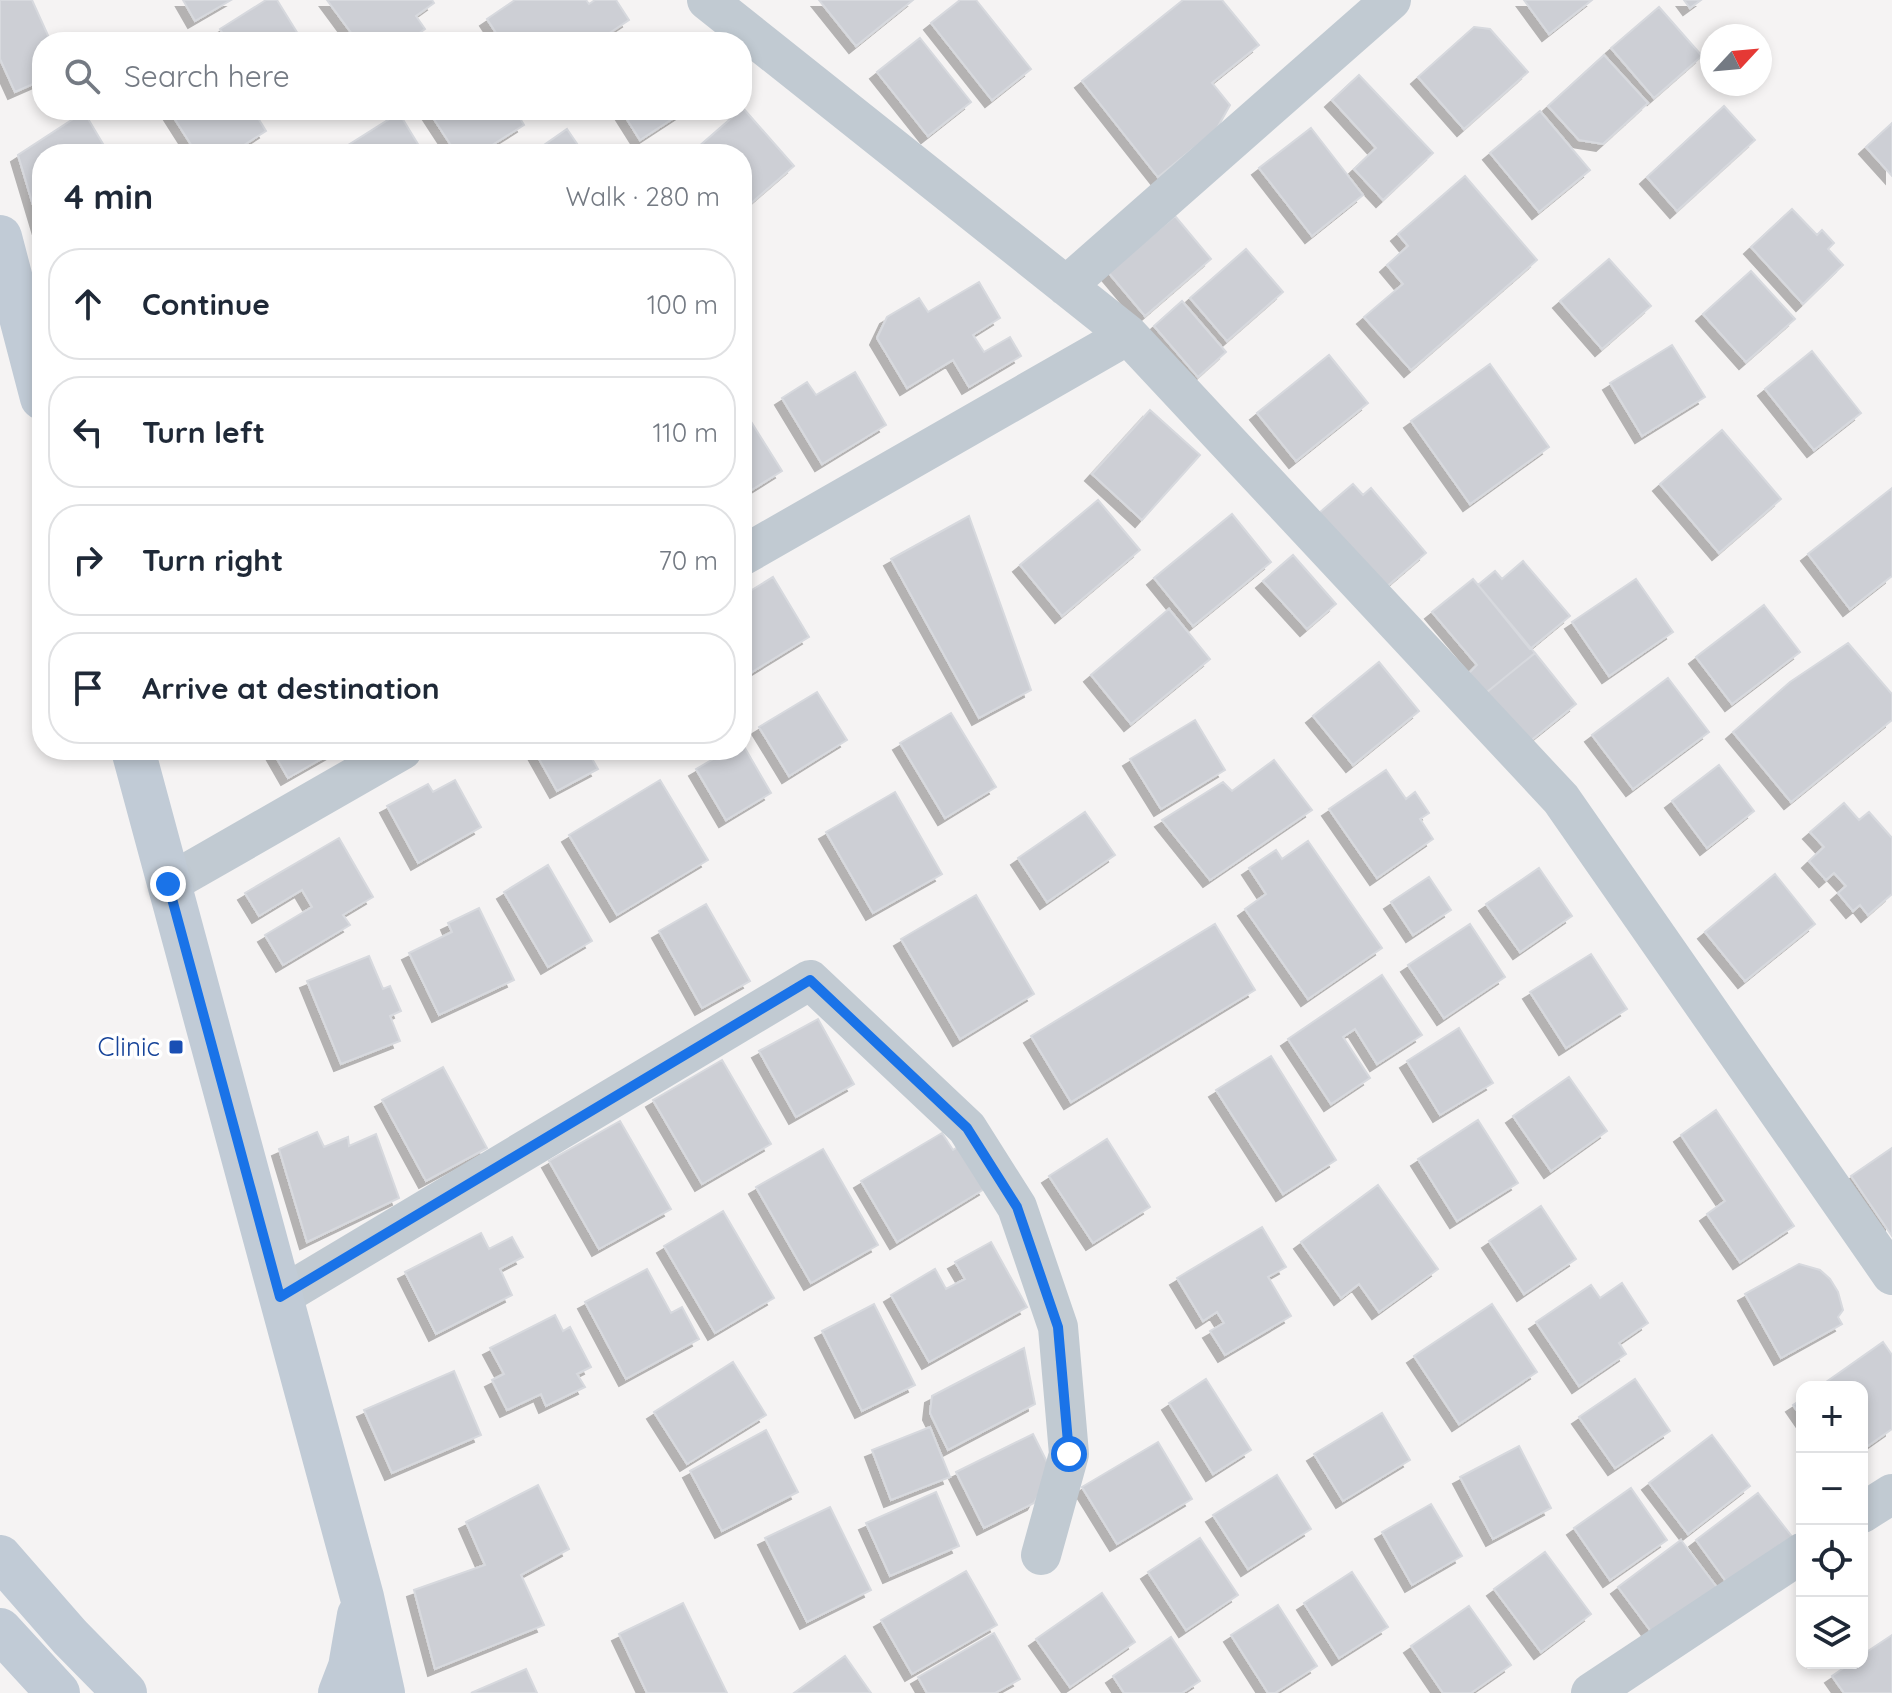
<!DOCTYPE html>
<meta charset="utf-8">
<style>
:root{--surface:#fff;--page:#f2f2f3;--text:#1f2937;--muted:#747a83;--line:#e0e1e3}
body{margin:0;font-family:Quicksand,sans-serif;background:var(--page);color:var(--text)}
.controls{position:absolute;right:24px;bottom:24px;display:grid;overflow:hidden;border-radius:16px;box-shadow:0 4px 12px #0003}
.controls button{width:72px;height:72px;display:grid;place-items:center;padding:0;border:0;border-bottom:2px solid var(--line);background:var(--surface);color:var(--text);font:40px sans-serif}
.compass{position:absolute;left:1700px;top:24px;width:72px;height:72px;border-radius:50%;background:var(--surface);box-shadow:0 4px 12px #0003;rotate:64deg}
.stop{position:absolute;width:24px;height:24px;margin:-18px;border:6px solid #1a73e8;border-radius:50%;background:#fff}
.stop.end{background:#1a73e8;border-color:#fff;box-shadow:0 2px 8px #0008}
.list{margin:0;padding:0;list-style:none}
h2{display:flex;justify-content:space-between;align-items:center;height:104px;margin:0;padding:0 32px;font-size:34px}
h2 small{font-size:26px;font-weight:400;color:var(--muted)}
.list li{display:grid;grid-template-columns:52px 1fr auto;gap:24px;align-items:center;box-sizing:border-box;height:112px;margin:0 16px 16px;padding:0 16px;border:2px solid var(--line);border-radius:32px}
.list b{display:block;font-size:30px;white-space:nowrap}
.list em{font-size:26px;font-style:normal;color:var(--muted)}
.icon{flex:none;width:44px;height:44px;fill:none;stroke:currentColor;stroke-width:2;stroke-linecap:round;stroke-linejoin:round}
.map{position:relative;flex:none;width:1892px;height:1693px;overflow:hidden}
.search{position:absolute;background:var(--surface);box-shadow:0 4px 12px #0003;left:32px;top:32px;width:720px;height:88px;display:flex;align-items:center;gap:20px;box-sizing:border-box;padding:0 28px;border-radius:32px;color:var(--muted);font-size:30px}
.panel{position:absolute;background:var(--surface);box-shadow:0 4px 12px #0003;left:32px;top:144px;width:720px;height:616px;border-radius:32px}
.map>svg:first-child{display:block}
.building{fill:#cdcfd5;stroke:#d7d9de;stroke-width:2;filter:url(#shadow)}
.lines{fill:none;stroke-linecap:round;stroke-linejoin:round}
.street{stroke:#c1cad2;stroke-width:40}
.secondary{stroke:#c1cbd6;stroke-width:44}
.route{stroke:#1a73e8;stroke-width:10}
.transit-dot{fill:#1a4fb4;stroke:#fff;stroke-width:3}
.labels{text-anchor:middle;stroke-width:7;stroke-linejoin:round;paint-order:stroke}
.transit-label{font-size:26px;fill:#164399;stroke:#fff;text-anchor:end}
</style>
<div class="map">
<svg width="1892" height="1693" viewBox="0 0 1892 1693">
<defs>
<filter id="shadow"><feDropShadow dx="-7" dy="7" stdDeviation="0" flood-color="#0004"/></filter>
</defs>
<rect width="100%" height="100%" fill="#f5f3f3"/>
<path class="building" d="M0 0H32L51 42H42V80L15 92 0 59Z
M183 0H231L195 21Z
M266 0H277L303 42H228L220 29Z
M327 0H432L434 3 416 16 425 29 407 42H358Z
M515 0H586L589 4 595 0H616L629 20 596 42H502L487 19Z
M819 0H913L856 46Z
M960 0H976L1031 69 992 100 931 23Z
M1183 0H1222L1259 45 1212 83 1230 105 1216 130 1158 177 1082 81Z
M1524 0H1592L1549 34Z
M1684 0H1701L1690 8Z
M1659 7 1702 56 1654 98 1611 48Z
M1474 27 1490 29 1528 72 1464 129 1418 77Z
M920 38 971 102 928 136 877 72Z
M1604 55 1648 103 1603 144 1579 140 1548 106Z
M1359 75 1433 153 1383 200 1354 169 1376 148 1332 100Z
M1724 106 1755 140 1677 211 1647 177Z
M743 108 794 166 742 211V154H690Z
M169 110H253L266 131 230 154H197Z
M428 110H515L524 125 478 154 470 145 456 153Z
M621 110H686L640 140Z
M1540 111 1590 170 1539 212 1490 153Z
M84 112 109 154H42V235L18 155Z
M399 113 424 154H334Z
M1892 123V176L1866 147Z
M1311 128 1363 195 1312 236 1259 168Z
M567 129 584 154H531Z
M290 146 295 154H275Z
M1465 176 1537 260 1411 370 1364 317 1403 284 1387 265 1408 246 1398 234Z
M1792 209 1817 235 1822 230 1834 243 1828 249 1843 265 1803 304 1751 247Z
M1175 216 1211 259 1145 316 1108 272Z
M1246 249 1283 292 1227 341 1190 298Z
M1609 259 1651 306 1602 349 1560 301Z
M1751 271 1795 319 1746 362 1703 314Z
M979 282 1000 318 973 335 984 352 1010 337 1021 356 969 387 953 360 907 388 877 338 887 317 919 298 928 312Z
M1182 301 1226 352 1198 377 1154 326Z
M1672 345 1705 397 1642 436 1610 383Z
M1812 351 1861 413 1814 450 1765 389Z
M1329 355 1368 403 1296 461 1257 413Z
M1490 364 1549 447 1470 504 1411 421Z
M855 372 886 425 822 464 782 398 807 382 816 395Z
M1150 410 1200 455 1142 520 1092 474Z
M745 412 782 471 742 496V414Z
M1722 430 1781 499 1719 553 1660 484Z
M1353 484 1363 495 1371 488 1426 553 1384 589 1319 513Z
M1892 488V576L1850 609 1808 554Z
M1098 500 1140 550 1062 616 1020 565Z
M1232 514 1271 562 1193 626 1154 578Z
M969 516 1031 690 979 718 891 559Z
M1293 555 1336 604 1307 629 1263 581Z
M1523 561 1570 616 1530 649 1478 585 1495 571 1502 579Z
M773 577 809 637 752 672 742 655V596Z
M1473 579 1535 653 1482 696 1467 675 1477 665 1432 612Z
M1636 579 1673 632 1609 676 1572 622Z
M1764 605 1800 652 1732 704 1696 657Z
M1169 609 1210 659 1131 724 1091 675Z
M1848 643 1892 694V720L1791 802 1733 732 1790 682Z
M1535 653 1576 704 1529 742 1482 696Z
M1379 662 1419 711 1353 765 1313 716Z
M1668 678 1709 732 1633 789 1592 735Z
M817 692 847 740 789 776 759 727Z
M951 713 996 787 945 818 900 743Z
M1195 720 1225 770 1161 809 1130 759Z
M742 743 771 793 726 820 696 769 729 750H742Z
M272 750H337L288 778Z
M534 750H587L598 769 557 791Z
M1274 760 1312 810 1210 880 1162 820 1223 782 1232 791Z
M1719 765 1754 811 1707 848 1672 801Z
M1386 770 1406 799 1415 792 1429 813 1420 819 1433 839 1377 878 1329 809Z
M455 780 481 827 418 863 387 806 428 784 433 792Z
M660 780 708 860 617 915 569 835Z
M895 792 942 874 873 913 826 832Z
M1844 803 1859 820 1869 812 1892 838V894L1868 915 1860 905 1853 911 1838 893 1846 886 1834 873 1826 880 1809 861 1824 847 1810 832Z
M1085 812 1115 855 1047 902 1018 858Z
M339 838 373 897 343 915 350 925 283 965 265 935 312 907 302 890 259 916 245 893Z
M1308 841 1382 948 1308 999 1245 909 1266 894 1249 868 1276 850 1282 859Z
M548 865 592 941 548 967 504 892Z
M1539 868 1572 916 1520 952 1486 904Z
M1775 874 1815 924 1745 981 1705 932Z
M1429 877 1451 910 1413 935 1391 902Z
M976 895 1034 994 960 1039 901 939Z
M706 904 750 981 702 1008 659 931Z
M479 908 514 980 439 1015 409 953 452 932 448 923Z
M1215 924 1255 990 1071 1102 1031 1036Z
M1470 924 1505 977 1444 1018 1408 965Z
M1591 954 1627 1009 1566 1048 1530 992Z
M369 956 383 989 390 986 401 1011 390 1016 400 1041 341 1064 307 981Z
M1382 975 1422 1035 1377 1064 1355 1029 1343 1037 1370 1078 1331 1104 1288 1039Z
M818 1019 854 1084 796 1117 759 1051Z
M1459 1028 1493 1083 1440 1115 1407 1061Z
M1271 1056 1336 1160 1283 1194 1216 1090Z
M722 1060 771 1144 702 1184 653 1100Z
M443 1067 487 1148 426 1181 382 1100Z
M1569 1077 1607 1131 1551 1171 1513 1116Z
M1716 1110 1794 1226 1740 1262 1707 1214 1725 1201 1681 1135Z
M1478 1120 1518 1183 1457 1221 1418 1159Z
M620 1121 671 1209 599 1249 549 1161Z
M317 1132 324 1147 348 1137 349 1146 376 1134 399 1198 307 1242 279 1149Z
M942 1133 953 1150 961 1145 986 1188 897 1242 861 1181Z
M1107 1139 1150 1207 1093 1243 1049 1176Z
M1892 1148V1236L1851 1176Z
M823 1149 878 1245 811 1283 756 1187Z
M1378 1185 1438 1269 1379 1312 1359 1284 1341 1298 1301 1242Z
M1541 1206 1576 1259 1524 1294 1489 1241Z
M723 1211 774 1298 715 1333 664 1246Z
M1262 1227 1286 1267 1268 1277 1291 1316 1225 1355 1210 1331 1224 1323 1217 1312 1203 1321 1177 1278Z
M481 1233 489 1249 512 1237 523 1257 500 1269 512 1295 436 1334 405 1272Z
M991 1242 1027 1307 929 1362 891 1295 935 1269 946 1289 965 1279 955 1262Z
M1799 1264 1820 1270 1830 1279 1838 1292 1843 1310 1838 1317 1842 1324 1781 1358 1745 1294Z
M647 1269 671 1313 682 1307 699 1339 626 1379 585 1302Z
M1622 1283 1648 1323 1619 1343 1626 1354 1579 1386 1536 1322 1591 1285 1600 1298Z
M874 1304 915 1385 862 1411 822 1331Z
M1492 1304 1537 1372 1459 1424 1414 1356Z
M555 1315 563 1331 570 1327 591 1367 577 1374 585 1387 546 1406 541 1394 507 1410 492 1380 504 1374 490 1348Z
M1883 1342 1892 1355V1429L1862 1450V1387H1819Z
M1024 1348 1035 1404 948 1450 930 1413 932 1396Z
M733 1362 766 1415 687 1464 654 1412Z
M454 1371 481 1435 392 1473 364 1410Z
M1206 1379 1251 1450 1213 1474 1169 1403Z
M1635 1379 1670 1431 1615 1468 1579 1417Z
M1802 1399V1418L1793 1405Z
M1382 1413 1410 1460 1343 1501 1314 1454Z
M930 1427 950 1477 891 1500 872 1450Z
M766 1430 798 1492 722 1531 690 1471Z
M1033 1434 1052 1472 1034 1503 984 1528 956 1472Z
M1712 1435 1750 1486 1688 1534 1649 1483Z
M1158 1442 1192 1499 1117 1544 1082 1487Z
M1519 1446 1551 1508 1493 1539 1460 1477Z
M1277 1475 1311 1529 1248 1569 1213 1515Z
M538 1485 569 1549 521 1575 544 1625 435 1669 414 1590 485 1565 466 1522Z
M1631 1488 1667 1540 1610 1580 1574 1528Z
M936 1492 959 1546 890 1576 866 1523Z
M1758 1493 1797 1543 1733 1591 1696 1540Z
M1431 1504 1462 1556 1412 1585 1382 1532Z
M830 1507 871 1590 807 1622 765 1538Z
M1200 1538 1238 1595 1186 1630 1148 1572Z
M1681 1540 1719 1590 1656 1638 1618 1587Z
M1545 1552 1591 1614 1541 1652 1494 1589Z
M966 1571 997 1625 912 1674 881 1620Z
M1352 1572 1388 1627 1339 1658 1304 1603Z
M1102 1593 1135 1642 1070 1687 1036 1639Z
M683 1603 727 1693H647L619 1634Z
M1278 1605 1317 1666 1275 1693H1268L1231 1635Z
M1469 1606 1511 1665 1471 1693H1443L1411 1646Z
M994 1633 1020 1679 995 1693H927L918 1677Z
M1892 1635V1693H1844L1832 1676 1851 1663H1862V1655Z
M1171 1637 1200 1681 1182 1693H1124L1113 1676Z
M845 1656 871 1693H794Z
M526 1669 537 1693H471Z"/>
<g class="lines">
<path class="street" d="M707 0 1128 335 1561 799 1892 1275
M1066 286 1391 0
M742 556 1128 335
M168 884 402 750
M280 1297 810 980 967 1128 1017 1207 1058 1327 1069 1454 1041 1555
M1862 1513 1892 1494
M1591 1693 1802 1553"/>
<path class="secondary" d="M0 237 42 398
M133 750 362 1597 383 1693
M0 1557 70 1637 125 1693
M0 1630 58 1693
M340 1693 350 1667 359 1615"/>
</g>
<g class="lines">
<path class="route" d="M168 884 280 1297 810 980 967 1128 1017 1207 1058 1327 1069 1454"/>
</g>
<rect class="transit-dot" x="168" y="1039" width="16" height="16" rx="4"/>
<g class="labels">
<g class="transit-label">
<text x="160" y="1056">Clinic</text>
</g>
</g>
</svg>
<div class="controls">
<button>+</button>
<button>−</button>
<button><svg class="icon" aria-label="locate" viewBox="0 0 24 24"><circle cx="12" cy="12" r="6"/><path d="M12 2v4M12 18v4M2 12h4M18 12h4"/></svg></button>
<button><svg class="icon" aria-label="layers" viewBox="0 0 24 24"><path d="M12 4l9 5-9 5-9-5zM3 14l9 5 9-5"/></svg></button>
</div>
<svg class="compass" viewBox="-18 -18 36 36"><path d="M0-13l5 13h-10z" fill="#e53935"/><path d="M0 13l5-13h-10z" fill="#747a83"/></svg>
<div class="stop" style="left:1069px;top:1454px"></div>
<div class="stop end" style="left:168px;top:884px"></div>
<div class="search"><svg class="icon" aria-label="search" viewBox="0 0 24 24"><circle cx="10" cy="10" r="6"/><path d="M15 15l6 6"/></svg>Search here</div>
<section class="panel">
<h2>4 min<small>Walk · 280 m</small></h2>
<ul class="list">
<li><svg class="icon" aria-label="ahead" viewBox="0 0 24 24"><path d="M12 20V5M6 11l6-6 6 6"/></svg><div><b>Continue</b></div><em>100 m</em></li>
<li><svg class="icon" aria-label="left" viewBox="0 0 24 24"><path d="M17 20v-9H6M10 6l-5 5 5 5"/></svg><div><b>Turn left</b></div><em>110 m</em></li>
<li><svg class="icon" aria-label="right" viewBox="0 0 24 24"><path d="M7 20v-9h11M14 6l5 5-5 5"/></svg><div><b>Turn right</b></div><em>70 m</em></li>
<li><svg class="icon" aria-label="arrive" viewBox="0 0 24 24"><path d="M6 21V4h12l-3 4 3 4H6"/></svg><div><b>Arrive at destination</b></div></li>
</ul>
</section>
</div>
